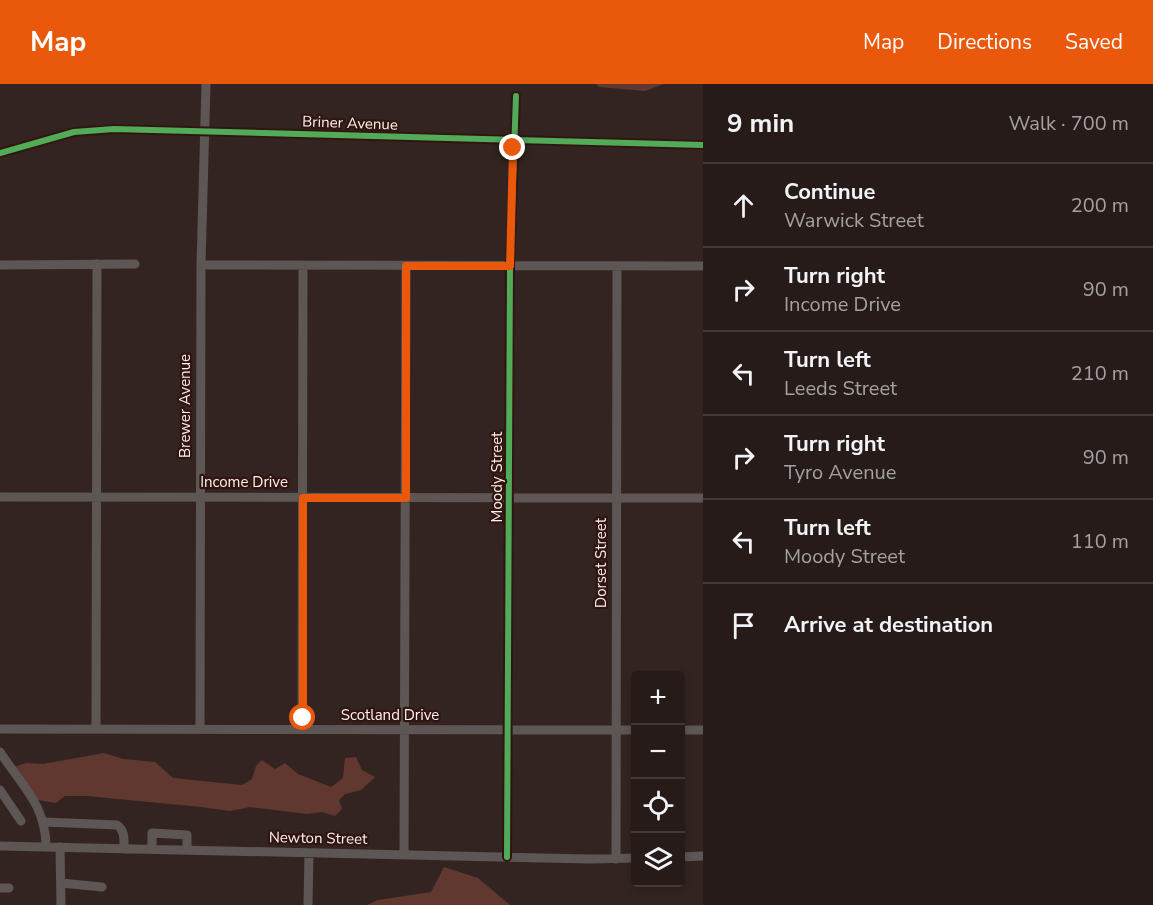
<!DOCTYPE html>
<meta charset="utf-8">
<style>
:root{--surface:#261b19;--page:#322826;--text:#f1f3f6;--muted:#a4a1a2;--line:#423938;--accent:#ea580c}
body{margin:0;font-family:"Nunito Sans",sans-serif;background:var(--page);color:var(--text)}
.controls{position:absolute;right:18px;bottom:18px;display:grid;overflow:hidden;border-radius:6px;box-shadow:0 3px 9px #0003}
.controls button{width:54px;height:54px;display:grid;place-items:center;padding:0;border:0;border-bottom:2px solid var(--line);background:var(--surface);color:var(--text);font:30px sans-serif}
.stop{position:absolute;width:18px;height:18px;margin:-14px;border:4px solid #ea580c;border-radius:50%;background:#fff}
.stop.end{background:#ea580c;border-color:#fff;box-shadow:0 2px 6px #0008}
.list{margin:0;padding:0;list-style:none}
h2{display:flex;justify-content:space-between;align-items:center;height:78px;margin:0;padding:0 24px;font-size:26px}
h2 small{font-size:20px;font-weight:400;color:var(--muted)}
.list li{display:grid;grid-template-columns:39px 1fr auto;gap:18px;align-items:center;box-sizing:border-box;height:84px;padding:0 24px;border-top:2px solid var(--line)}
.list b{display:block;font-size:22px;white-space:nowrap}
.list p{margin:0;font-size:20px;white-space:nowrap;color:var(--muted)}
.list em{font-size:20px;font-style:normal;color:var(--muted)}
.icon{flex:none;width:33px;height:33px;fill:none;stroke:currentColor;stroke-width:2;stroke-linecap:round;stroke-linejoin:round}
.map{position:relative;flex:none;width:703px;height:821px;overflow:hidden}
header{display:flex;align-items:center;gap:36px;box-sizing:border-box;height:84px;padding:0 30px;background:var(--accent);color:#fff}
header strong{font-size:28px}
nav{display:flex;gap:33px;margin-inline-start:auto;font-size:21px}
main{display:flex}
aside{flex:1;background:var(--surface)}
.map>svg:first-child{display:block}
.green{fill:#613830}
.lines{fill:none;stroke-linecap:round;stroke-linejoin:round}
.minor{stroke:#5d5654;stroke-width:9}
.cycleway-casing{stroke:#301510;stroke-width:10}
.cycleway{stroke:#51ab58;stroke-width:6}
.route{stroke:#ea580c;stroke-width:8}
.labels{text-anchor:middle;stroke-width:4.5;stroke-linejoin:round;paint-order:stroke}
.street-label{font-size:15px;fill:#fef1ee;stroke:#301510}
</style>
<header>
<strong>Map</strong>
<nav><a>Map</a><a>Directions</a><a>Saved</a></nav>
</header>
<main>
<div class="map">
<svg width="703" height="821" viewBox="0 0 703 821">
<rect width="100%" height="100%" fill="#332421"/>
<path class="green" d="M596 0H664L645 7 599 3Z
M104 669 123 675 155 678 173 694 242 701 252 695 256 682 262 676 275 685 285 679 298 690 331 703 343 694 345 674 356 673 362 686 375 693 361 706 345 710 339 716 342 725 335 732 322 728 307 730 250 723 230 727 201 723 87 712H65L56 719 38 716 14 683 26 679 43 680Z
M444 783 478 794 510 821H367L378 816 431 808Z"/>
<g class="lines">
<path class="minor" d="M0 69 74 48 114 45 703 61
M0 181 135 180
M201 181 703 182
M0 413 703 414
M0 645 636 646
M96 645 97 180
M200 645 201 181 206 0
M302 645 303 182
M680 646H703
M0 668C22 702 46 721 46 763
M0 706 21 737
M44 738 117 741C125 746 124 755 124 765
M0 762 591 775 636 774
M60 763 61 821
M152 765V749L187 751V766
M404 771 406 182
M507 773 510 182 516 12
M680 773 703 772
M616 775 617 182
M61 799 102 803
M0 804H9
M308 821 309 769"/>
<defs>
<path id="cycleway" d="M0 69 74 48 114 45 703 61
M507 773 510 182 516 12"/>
</defs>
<use href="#cycleway" class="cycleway-casing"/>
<use href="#cycleway" class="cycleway"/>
</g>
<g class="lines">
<path class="route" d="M303 634V414H406V182H510L513 64"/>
</g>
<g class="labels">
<g class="street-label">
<text transform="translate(350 39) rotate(2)" y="5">Briner Avenue</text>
<text transform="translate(185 322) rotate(-90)" y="5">Brewer Avenue</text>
<text transform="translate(497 393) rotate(-90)" y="5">Moody Street</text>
<text x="244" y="403">Income Drive</text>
<text transform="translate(601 479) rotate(-90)" y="5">Dorset Street</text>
<text x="390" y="636">Scotland Drive</text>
<text transform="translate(318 754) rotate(1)" y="5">Newton Street</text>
</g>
</g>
</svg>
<div class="controls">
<button>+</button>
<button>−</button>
<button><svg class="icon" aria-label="locate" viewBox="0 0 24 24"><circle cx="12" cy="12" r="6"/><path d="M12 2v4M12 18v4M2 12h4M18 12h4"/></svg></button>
<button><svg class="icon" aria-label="layers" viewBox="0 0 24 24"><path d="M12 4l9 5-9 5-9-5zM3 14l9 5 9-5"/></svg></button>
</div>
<div class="stop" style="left:303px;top:634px"></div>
<div class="stop end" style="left:513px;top:64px"></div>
</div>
<aside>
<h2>9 min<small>Walk · 700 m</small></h2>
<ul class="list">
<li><svg class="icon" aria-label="ahead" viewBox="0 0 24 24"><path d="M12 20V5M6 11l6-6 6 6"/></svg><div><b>Continue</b><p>Warwick Street</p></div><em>200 m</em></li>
<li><svg class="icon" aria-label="right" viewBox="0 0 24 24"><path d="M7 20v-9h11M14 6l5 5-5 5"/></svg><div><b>Turn right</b><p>Income Drive</p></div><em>90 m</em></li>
<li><svg class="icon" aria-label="left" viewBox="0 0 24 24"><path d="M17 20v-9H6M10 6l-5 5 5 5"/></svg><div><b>Turn left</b><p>Leeds Street</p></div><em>210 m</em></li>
<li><svg class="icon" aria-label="right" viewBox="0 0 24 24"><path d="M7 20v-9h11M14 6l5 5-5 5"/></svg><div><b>Turn right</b><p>Tyro Avenue</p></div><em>90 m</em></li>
<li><svg class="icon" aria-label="left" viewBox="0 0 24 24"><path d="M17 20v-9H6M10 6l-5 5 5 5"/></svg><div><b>Turn left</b><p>Moody Street</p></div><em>110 m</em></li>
<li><svg class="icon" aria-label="arrive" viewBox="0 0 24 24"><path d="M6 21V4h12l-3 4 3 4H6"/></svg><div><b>Arrive at destination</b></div></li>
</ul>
</aside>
</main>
